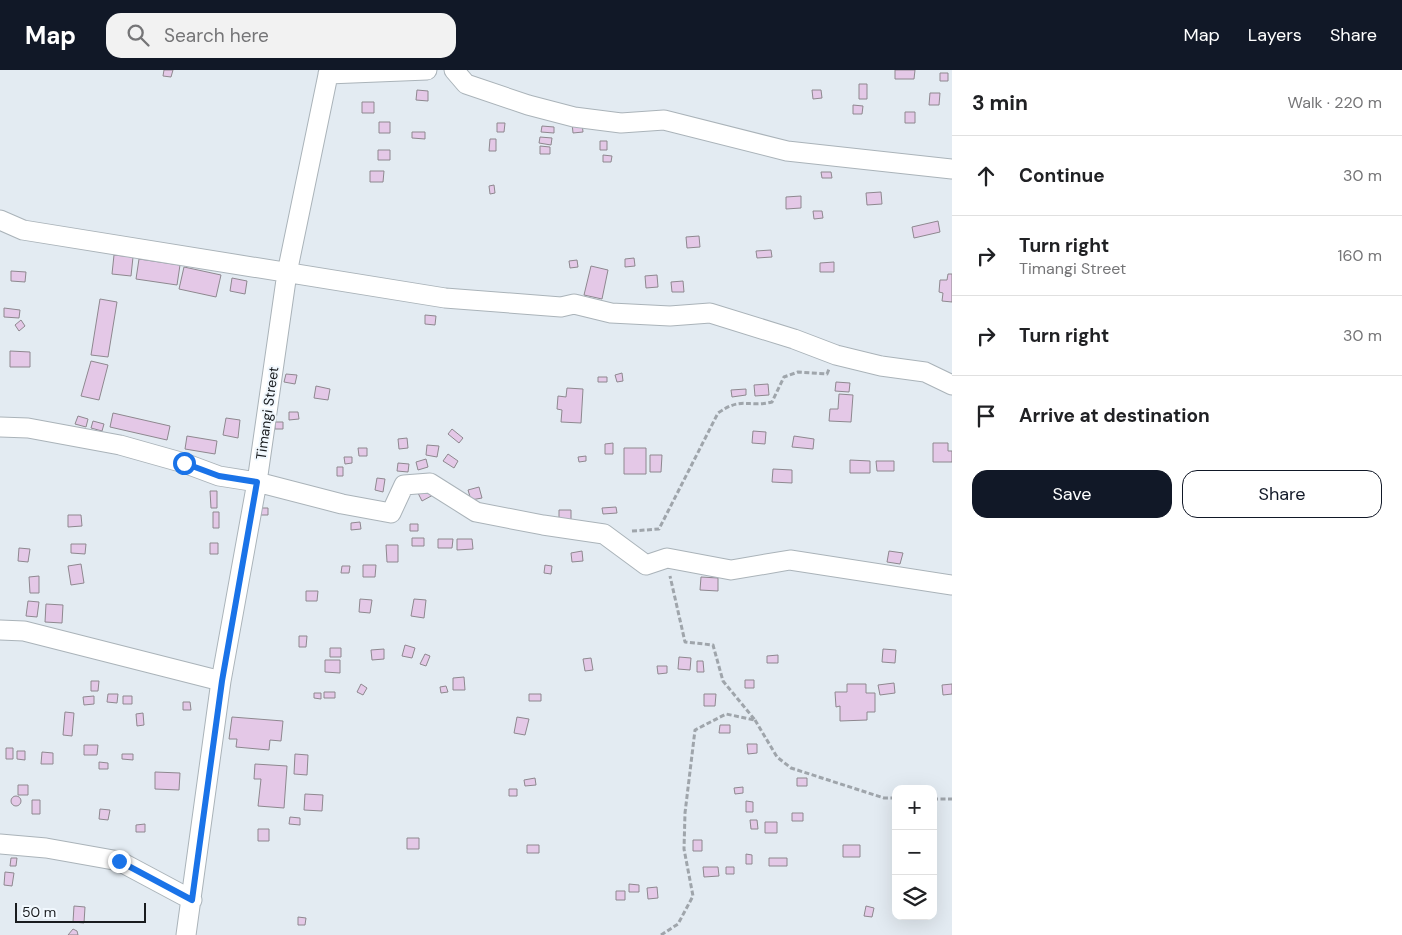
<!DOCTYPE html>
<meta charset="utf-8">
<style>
:root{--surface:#fff;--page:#f2f2f2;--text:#202124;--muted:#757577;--line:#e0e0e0;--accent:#111827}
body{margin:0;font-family:"DM Sans",sans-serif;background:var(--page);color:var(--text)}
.controls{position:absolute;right:15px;bottom:15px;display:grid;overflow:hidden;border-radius:10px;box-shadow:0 5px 20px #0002}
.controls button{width:45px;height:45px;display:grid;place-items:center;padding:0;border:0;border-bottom:1px solid var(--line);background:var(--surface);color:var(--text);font:25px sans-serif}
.scale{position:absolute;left:15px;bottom:12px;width:131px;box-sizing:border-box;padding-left:5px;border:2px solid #191c1f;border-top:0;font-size:14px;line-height:18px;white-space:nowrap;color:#191c1f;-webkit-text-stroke:4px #f1f8fe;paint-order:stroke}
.stop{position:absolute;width:15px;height:15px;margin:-11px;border:4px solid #1a73e8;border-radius:50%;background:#fff}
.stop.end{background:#1a73e8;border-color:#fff;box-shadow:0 1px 5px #0008}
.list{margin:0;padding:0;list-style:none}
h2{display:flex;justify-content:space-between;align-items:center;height:65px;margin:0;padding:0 20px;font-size:21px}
h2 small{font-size:16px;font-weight:400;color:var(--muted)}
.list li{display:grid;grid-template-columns:32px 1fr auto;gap:15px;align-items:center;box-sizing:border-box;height:80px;padding:0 20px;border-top:1px solid var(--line)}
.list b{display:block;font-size:19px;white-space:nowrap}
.list p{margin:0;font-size:16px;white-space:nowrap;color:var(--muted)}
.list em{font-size:16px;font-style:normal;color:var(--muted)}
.actions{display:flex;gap:10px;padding:15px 20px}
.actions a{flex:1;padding:11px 0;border:1px solid var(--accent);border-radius:15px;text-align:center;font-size:18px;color:var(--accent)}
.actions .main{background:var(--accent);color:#fff}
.icon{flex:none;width:28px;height:28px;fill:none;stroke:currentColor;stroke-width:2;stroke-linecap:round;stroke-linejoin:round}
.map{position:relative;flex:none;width:952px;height:865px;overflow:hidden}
header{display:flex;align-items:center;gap:30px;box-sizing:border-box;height:70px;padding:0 25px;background:var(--accent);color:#fff}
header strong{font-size:24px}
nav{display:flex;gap:28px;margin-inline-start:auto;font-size:18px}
.search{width:350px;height:45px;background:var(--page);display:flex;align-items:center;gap:12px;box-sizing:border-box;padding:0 18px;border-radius:15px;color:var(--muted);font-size:19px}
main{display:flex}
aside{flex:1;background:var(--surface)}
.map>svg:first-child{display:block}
.building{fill:#e4c8e7;stroke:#8e888f}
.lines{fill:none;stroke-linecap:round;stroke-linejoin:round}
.minor-casing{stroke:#aab3b9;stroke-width:21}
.path{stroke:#9fa5ab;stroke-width:3;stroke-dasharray:5 2.5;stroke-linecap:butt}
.minor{stroke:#fff;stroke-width:19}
.route{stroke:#1a73e8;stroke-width:6}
.labels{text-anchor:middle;stroke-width:4;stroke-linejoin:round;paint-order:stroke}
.street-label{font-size:14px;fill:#191c1f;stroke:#f1f8fe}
</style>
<header>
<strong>Map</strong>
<div class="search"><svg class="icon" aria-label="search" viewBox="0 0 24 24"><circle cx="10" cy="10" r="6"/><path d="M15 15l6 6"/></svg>Search here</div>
<nav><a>Map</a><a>Layers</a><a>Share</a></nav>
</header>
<main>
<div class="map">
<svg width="952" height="865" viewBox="0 0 952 865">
<rect width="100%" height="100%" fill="#e3ebf2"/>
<path class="building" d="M164 0H173L171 7 163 6Z
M895 0H915L914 9H895Z
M940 3H948V11H940Z
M859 14H867V29H859Z
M417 20 428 21V31L416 30Z
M812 20H821L822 28 813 29Z
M930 23H940L939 35H929Z
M362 32H374V43H362Z
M853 35 863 36 862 44H853Z
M905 42H915V53H905Z
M379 52H390V63H379Z
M497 53H505L504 62H497Z
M572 53H582L583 62 573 63Z
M542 56 554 57V63L541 62Z
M412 62H425V69L412 68Z
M540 67 552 68 551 75 539 73Z
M490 69H496V81H489Z
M600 71H607V80H600Z
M540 76 550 77V84H540Z
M378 80H390V90H378Z
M603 85 612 86 611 92H603Z
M370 101H384L383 112H370Z
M821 102H831L832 108H822Z
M494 115 495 123 490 124 489 116Z
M881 122 882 134 867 135 866 123Z
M801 126V138L786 139V127Z
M813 141H822L823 148 814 149Z
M938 151 940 162 914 168 912 157Z
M699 166 700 177 687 178 686 167Z
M771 180 772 187 757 188 756 181Z
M114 185 133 187 131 206 112 204Z
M634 188 635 196 625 197V189Z
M139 189 180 195 177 215 136 209Z
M577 190 578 197 570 198 569 191Z
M834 192V202H820V193Z
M591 196 608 200 602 229 584 225Z
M184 197 221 205 216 227 179 219Z
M11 201 26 202 25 212 11 211Z
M948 204H952V232L942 231 943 223 939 222 940 210H947Z
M657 205 658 217 646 218 645 206Z
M232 208 247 211 245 224 230 221Z
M683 211 684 222H672L671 212Z
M100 229 117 232 108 287 91 285Z
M4 238 20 240 19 248 4 247Z
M425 245 436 246 435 255 425 254Z
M21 250 25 256 19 261 15 255Z
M10 281 30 282V297H10Z
M91 291 108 295 99 330 81 326Z
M622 303 623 311 617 312 615 305Z
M286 304 297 305 295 314 284 312Z
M598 307H607V312H598Z
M836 312 850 313 849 322 835 321Z
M768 314 769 325 755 326 754 315Z
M316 316 330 319 328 330 314 328Z
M567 318 583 319 581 353 561 352 562 340 557 339 558 326 566 327Z
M746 319V325L732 327 731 320Z
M839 324 853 325 851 352 829 351 830 339H838Z
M289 342H298L299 349 289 350Z
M113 343 170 356 167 370 110 357Z
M78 346 88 349 86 357 75 354Z
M226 348 240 350 238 368 223 365Z
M93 351 104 354 102 361 91 358Z
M275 352H283V359H275Z
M452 359 463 368 459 373 448 364Z
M753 361 766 362 765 374 752 373Z
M187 366 217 371 215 384 185 379Z
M794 366 814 369 813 379 792 377Z
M407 368 408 378 399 379 398 369Z
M613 373V384H605V374Z
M933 373H948V381H952V392H933Z
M427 375 439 376 437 387 426 385Z
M358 378H367V386H359Z
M624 378H646V404H624Z
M448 384 458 391 454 398 443 391Z
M650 385H662L661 402H650Z
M586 386V391L579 392 578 387Z
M344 387H352V393L345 394Z
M426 389 428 397 418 400 416 392Z
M850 390 870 391V403H850Z
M876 391H894V401H877Z
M398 393 409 394 408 402 397 401Z
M337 397H343V406H337Z
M773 399 792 400V413L772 412Z
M377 408 385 409 383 422 375 420Z
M429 417 433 425 422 431 418 423Z
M479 417 482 428 471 430 468 420Z
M210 421H217V438H211Z
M616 437 617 443 603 444 602 438Z
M255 438H268V445H255Z
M559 440H571V454L559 455Z
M213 442H219V458H213Z
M68 445H81L82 456 68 457Z
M360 452 361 459 351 460V453Z
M410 454H418V461H410Z
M412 468H424V476H412Z
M438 469H453L452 478H438Z
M457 469H472L473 479 457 480Z
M210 473H218V484H210Z
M71 474H86L85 484 71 483Z
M386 475H398V492H387Z
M19 478 30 479 28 492 18 491Z
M582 481 583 491 572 492 571 483Z
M889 481 903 483 900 494 887 492Z
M81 494 84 513 71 515 68 496Z
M363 495H376L375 507H363Z
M545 495 552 496 551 504 544 503Z
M342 496H350L349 503H341Z
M39 506V523H30L29 507Z
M701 507 718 508V521L700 520Z
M306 521H318L317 531H306Z
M360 529 372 530 370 543 359 542Z
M414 529 426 530 424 548 411 546Z
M28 531 39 532 37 547 26 546Z
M46 534 63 535 62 553 45 552Z
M299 566H307L306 577H299Z
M405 575 415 578 412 588 402 586Z
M330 578H341V587H330Z
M384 579V589L372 590 371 580Z
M883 579 896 580 895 593 882 592Z
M425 584 430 586 426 596 420 594Z
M778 585V593H767V586Z
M679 587 691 588 690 600 678 599Z
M591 588 593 600 585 601 583 589Z
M325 590H340V603L325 602Z
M697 591H703L704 602H697Z
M657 596H667V603L658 604Z
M464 607 465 620H453V608Z
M745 610H754V618H745Z
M91 611H99L98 621H91Z
M894 613 895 623 880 625 878 615Z
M361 614 367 618 363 625 357 622Z
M847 614H866V623H875V642H867V650L840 651V636L836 637 835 622H847Z
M952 614V624L943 625 942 615Z
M446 616 448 622 441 623 440 617Z
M324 622H335V628H324Z
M314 623H321V629L314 628Z
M108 624H118L117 633 107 632Z
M529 624H541V631H529Z
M704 624H716L715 636H704Z
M94 626V634L84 635 83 627Z
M123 626H132V634H123Z
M183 632H190L191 640H183Z
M65 642 74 643 72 666 63 665Z
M143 643 144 655 137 656 136 644Z
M232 647 283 651 281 671 270 670 269 680 236 677 237 669H229Z
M517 647 529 649 525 665 514 663Z
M720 655H730V663H719Z
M747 674H757V683L748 684Z
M84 675H98L97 685H84Z
M6 678H13V689H6Z
M17 681H25V690L17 689Z
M42 682 53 683V694H41Z
M122 684H133V690L122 689Z
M295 684 308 685 307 705 294 704Z
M99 692 108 693V699H99Z
M255 694 287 696 284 738 258 736 261 709H254Z
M155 702 180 703 179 720 155 719Z
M535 708 536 715 525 716 524 710Z
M797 708H807V716H797Z
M18 715H28V725H18Z
M743 717V723L735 724 734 718Z
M509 719H517V726H509Z
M305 724 323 725 322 741 304 740Z
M11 731a5 5 0 1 1 10 0a5 5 0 1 1-10 0Z
M32 730H40V744H32Z
M746 731 753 732V742H746Z
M100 739 110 740 108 750 99 749Z
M792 743H803V751H792Z
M290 747 300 748V755L289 754Z
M750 750H757L758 759H751Z
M765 752H777V763H765Z
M145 754V762H136V755Z
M258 759H269V771H258Z
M407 768H419V779H407Z
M693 770H702V781H693Z
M527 775H539V783H527Z
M843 775H860V787H843Z
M746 784 752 785V794H746Z
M11 788H17L16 796H10Z
M769 788H787V796H769Z
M703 797H718L719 806 704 807Z
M726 797H734V804H726Z
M5 802 14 803 12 816 4 815Z
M629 814 639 815V822H629Z
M657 817 658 828 648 829 647 818Z
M616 821H625V830H616Z
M74 836 85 837 84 853 73 852Z
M866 836 874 838 872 847 864 846Z
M298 847 306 848 305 855H298Z
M73 859 77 861 78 865H68Z"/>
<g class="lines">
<defs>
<path id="minor" d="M454 0 466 14 528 35 574 47 621 53 664 50 787 81 952 99
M328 4 427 0
M0 150 23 160 445 228 561 237 574 234 611 243 670 246 710 243 794 269 836 285 881 296 925 302 952 315
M0 357 28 358 120 375 184 393 219 406 257 412 342 434 391 443 404 415 430 413 476 442 543 455 604 464 646 495 667 488 731 500 790 490 952 515
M0 560 24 561 221 611
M0 774 46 778 119 791 192 830
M186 865 221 611 257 412 287 203 329 0"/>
</defs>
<use href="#minor" class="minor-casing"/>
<path class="path" d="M632 461 659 459 718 343C742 326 748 338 772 332L784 307 798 302 827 304 829 299
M755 650 777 687 791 698 884 728H896
M933 729H952
M661 865 678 854 693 826 684 779 685 743 695 660 726 644 755 650 723 611 713 575 685 572 670 506"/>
<use href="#minor" class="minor"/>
</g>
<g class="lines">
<path class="route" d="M119 791 192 830 222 611 257 412 219 406 184 393"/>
</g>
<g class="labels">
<g class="street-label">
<text transform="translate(267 343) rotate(-82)" y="5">Timangi Street</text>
</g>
</g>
</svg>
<div class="controls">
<button>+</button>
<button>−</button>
<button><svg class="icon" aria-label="layers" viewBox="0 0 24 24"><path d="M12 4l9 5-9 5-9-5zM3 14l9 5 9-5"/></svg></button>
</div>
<div class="scale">50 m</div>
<div class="stop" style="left:184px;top:393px"></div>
<div class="stop end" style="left:119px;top:791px"></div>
</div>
<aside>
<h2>3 min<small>Walk · 220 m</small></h2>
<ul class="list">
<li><svg class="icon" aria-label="ahead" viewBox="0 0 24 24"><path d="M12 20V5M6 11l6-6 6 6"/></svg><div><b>Continue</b></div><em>30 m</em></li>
<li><svg class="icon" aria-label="right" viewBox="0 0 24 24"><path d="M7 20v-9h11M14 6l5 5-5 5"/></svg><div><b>Turn right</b><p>Timangi Street</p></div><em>160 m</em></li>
<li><svg class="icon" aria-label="right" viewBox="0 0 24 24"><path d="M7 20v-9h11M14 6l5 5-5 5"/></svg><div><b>Turn right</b></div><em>30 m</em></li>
<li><svg class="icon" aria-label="arrive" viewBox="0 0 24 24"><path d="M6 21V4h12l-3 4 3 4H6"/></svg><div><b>Arrive at destination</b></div></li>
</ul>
<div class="actions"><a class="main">Save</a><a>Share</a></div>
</aside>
</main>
